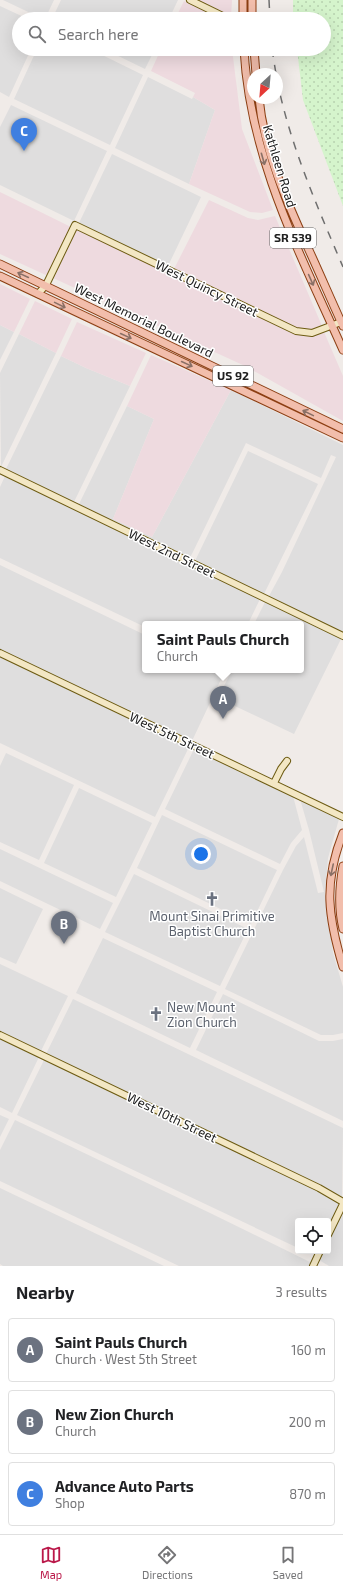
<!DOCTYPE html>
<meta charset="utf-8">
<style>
:root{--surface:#fff;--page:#f2f2f2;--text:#202124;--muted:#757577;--line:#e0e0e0;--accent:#ba1849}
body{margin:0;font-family:"Exo 2",sans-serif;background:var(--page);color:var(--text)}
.controls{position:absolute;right:12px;bottom:12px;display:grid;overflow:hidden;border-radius:4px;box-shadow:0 4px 16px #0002}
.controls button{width:36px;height:36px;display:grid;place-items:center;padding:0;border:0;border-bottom:1px solid var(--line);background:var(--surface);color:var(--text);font:20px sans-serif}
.compass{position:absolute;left:247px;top:68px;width:36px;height:36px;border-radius:50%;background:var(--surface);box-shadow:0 4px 16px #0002;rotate:206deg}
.you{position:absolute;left:201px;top:854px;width:14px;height:14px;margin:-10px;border:3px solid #fff;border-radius:50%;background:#1a73e8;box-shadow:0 0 0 6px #1a73e833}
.badge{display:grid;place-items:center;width:26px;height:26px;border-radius:50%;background:var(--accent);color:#fff;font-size:13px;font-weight:700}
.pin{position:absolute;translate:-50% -33px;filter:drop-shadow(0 1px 2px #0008)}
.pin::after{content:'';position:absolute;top:21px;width:14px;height:12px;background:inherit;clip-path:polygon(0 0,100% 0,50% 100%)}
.popup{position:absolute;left:142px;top:621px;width:162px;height:52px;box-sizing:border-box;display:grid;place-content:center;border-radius:4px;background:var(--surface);filter:drop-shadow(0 1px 3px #0005);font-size:13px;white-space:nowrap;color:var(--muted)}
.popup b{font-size:15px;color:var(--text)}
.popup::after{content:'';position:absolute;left:50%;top:100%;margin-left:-8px;border:8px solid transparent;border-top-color:var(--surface)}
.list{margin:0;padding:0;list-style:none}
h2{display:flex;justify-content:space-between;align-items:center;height:52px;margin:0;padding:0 16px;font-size:17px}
h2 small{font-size:13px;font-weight:400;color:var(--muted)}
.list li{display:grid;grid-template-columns:26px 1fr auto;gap:12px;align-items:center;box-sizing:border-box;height:64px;margin:0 8px 8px;padding:0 8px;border:1px solid var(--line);border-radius:4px}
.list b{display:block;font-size:15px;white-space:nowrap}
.list p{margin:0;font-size:13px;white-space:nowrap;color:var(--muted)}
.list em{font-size:13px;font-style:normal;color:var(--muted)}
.icon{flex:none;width:22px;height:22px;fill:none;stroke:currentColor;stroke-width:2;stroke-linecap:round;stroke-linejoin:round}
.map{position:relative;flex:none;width:343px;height:1266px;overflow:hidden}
.search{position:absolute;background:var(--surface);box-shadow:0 4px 16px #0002;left:12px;right:12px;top:12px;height:44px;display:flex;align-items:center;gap:10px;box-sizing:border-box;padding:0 14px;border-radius:22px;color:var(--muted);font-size:15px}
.sheet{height:268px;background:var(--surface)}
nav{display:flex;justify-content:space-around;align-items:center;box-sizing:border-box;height:56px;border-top:1px solid var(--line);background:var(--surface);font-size:11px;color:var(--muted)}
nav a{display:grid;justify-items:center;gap:2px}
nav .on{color:var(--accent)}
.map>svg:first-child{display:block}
.residential{fill:#dfdede}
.commercial{fill:#eedadf}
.park{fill:url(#park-dots)}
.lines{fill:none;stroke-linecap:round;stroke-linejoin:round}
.secondary-casing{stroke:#6d5b12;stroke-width:8}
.primary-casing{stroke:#8c3e12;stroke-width:9}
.secondary{stroke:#f3e7c4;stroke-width:6}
.primary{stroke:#f2beac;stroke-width:7}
.rail{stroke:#6f6f6f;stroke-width:1.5;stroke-dasharray:8 8;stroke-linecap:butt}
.oneway{stroke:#8a7066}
.labels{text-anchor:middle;stroke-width:3;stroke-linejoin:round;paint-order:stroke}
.shield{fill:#fff;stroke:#646464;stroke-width:1}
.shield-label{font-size:12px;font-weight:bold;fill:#212121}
.street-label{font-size:13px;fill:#212121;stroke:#fff}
.worship-label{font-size:13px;fill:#5b616d;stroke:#fff}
</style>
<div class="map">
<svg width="343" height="1266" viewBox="0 0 343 1266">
<defs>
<pattern id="park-dots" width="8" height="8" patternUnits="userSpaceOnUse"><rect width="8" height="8" fill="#d5f4cc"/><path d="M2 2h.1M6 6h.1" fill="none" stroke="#b7d1af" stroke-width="1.8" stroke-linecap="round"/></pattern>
</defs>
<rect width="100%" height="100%" fill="#f0ebe8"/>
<path class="residential" d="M3 0H54L45 19H43Z
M61 0H178L169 19H52Z
M0 6 28 19H19V49H31L9 97 0 92Z
M37 49H90L143 75 110 145 14 99Z
M104 49H155L145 69Z
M148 77 192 99 193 97 215 110 189 184 115 148Z
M11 105 107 151 74 221 0 185V127Z
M112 154 201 197 168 266 79 223Z
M0 325 14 332 0 360Z
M19 334 56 353 1 467 0 373Z
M61 356 86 368 130 386 74 502 6 469Z
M231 390 343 445V633L269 596 282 572 336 457 331 455 321 478 246 443 190 558 79 504 127 406 154 419 113 519 152 537Z
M248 451 318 484 264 594 195 561Z
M5 476 260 599 248 624H145V627L0 558V487Z
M0 565 145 635V670H218L224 673 192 741 0 650Z
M265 602 341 639 294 734 218 698 232 670H301V624H254Z
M0 657 189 747 155 817 0 743Z
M194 749 293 796 302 830 291 843 280 864 165 809Z
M6 753 74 785 39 860 0 842V766Z
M79 788 152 823 116 897 44 863Z
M300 799 339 819 328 858 325 895 333 953 343 987V1033L333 1035H321L225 989 283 870 296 846 304 837 318 893 324 892 309 830Z
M162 815 277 870 251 924 137 868Z
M0 849 113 903 100 929 0 881Z
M134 874 248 929 220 986 105 932Z
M0 888 43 909 16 964 0 957Z
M103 938 217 992 190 1048 76 993Z
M0 964 68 996 41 1051 0 1031Z
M223 994 319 1041H333L343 1039V1121L196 1050Z
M73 999 343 1128 342 1198 321 1185 46 1054Z
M0 1039 39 1057 12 1113 0 1107Z
M44 1060 327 1196 340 1204 328 1228V1221H298V1248L17 1115Z
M0 1115 9 1119 0 1137Z
M15 1120 208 1212 312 1263 310 1266H179L0 1181V1150Z
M0 1188 164 1266H3L0 1264Z
M343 1210V1266H329L319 1260 324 1251H328V1242Z"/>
<path class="commercial" d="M197 0H232L231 17Z
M184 1 222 19H175Z
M161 49H232L242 129 273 210 262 213 250 212 189 184 215 110 193 97 195 93 151 71Z
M0 192 71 227 48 276 0 254Z
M209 200 248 218 258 220 275 216 322 326 312 330 297 328 174 269Z
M76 229 294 334 311 336 324 332 343 376V421L245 366 53 278Z
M0 284 30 299 14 332 0 325Z
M35 301 72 319 56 353 19 334Z
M77 322 146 353 130 386 86 368 61 356Z
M151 355 231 390 152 537 113 519 154 419 127 406Z"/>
<path class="park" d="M293 0H343V206L303 100 297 49H324V19H293Z"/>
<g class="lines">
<defs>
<path id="secondary" d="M190 0 229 19
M38 294 46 285 75 225 296 331 312 333 341 322
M0 470 343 636
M0 653 343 817
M274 783 281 769 287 761
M0 1035 319 1188 343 1202
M328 1235 343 1204
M313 1266 320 1251"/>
<path id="primary" d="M243 19V0
M252 19V0
M244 49C250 159 299 251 343 350
M254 49 256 74
M259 98C264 151 286 200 308 248 320 274 331 300 343 326
M0 264 343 429
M0 276 343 438
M343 833C323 883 328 917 343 967
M343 866C339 887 338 908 343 929"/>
</defs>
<use href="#secondary" class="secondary-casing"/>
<use href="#primary" class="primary-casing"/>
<use href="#secondary" class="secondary"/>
<use href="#primary" class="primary"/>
<path class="rail" d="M269 0 270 19
M272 49 276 74
M277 80C290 145 317 206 343 267"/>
</g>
<defs><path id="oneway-shaft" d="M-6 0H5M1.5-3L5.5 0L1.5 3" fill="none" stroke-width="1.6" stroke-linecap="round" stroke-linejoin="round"/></defs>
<g class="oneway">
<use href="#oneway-shaft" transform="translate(263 159) rotate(74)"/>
<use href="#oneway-shaft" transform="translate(23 275) rotate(-155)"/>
<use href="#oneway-shaft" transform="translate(311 280) rotate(66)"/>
<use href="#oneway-shaft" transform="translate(60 305) rotate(26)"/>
<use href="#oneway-shaft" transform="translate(126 336) rotate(25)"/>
<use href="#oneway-shaft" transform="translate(187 364) rotate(25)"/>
<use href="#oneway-shaft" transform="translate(308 413) rotate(-154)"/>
<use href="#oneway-shaft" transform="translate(332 870) rotate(102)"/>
</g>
<defs>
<symbol id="church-bare" viewBox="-9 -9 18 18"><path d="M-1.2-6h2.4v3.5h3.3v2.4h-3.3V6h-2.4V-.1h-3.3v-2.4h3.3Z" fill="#6b7280" stroke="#fff" stroke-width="2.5" paint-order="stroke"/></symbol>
</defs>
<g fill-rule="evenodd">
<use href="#church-bare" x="202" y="889" width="20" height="20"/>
<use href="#church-bare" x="146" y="1004" width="20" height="20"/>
</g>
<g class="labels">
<g class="shield">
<rect x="270" y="228" width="46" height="20" rx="3"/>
<rect x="213" y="366" width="40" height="20" rx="3"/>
</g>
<g class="shield-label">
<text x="293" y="242">SR 539</text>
<text x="233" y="380">US 92</text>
</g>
<g class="street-label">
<text transform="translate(280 166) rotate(73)" y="5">Kathleen Road</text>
<text transform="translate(207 288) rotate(26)" y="5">West Quincy Street</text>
<text transform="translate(144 320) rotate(26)" y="5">West Memorial Boulevard</text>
<text transform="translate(172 553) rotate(26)" y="5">West 2nd Street</text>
<text transform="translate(172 735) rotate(25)" y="5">West 5th Street</text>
<text transform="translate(172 1117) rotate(26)" y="5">West 10th Street</text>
</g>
<g class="worship-label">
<text x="212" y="921">Mount Sinai Primitive<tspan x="212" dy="15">Baptist Church</tspan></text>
<text x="167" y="1012" text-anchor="start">New Mount<tspan x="167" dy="15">Zion Church</tspan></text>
</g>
</g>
</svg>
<div class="controls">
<button><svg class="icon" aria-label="locate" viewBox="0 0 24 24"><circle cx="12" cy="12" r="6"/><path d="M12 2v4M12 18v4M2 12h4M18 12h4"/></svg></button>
</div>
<svg class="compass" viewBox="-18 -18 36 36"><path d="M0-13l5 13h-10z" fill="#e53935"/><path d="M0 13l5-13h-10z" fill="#757577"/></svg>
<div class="you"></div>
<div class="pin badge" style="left:223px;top:719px;background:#6b7280">A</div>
<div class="popup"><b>Saint Pauls Church</b>Church</div>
<div class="pin badge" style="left:64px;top:944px;background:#6b7280">B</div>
<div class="pin badge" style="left:24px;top:151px;background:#3f7fe0">C</div>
<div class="search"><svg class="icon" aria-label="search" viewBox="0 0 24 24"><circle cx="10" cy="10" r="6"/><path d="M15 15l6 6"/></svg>Search here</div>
</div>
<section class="sheet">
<h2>Nearby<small>3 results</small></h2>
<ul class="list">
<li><span class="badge" style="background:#6b7280">A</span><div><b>Saint Pauls Church</b><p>Church · West 5th Street</p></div><em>160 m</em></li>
<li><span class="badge" style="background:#6b7280">B</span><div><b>New Zion Church</b><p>Church</p></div><em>200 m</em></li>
<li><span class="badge" style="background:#3f7fe0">C</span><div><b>Advance Auto Parts</b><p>Shop</p></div><em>870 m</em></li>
</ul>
</section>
<nav>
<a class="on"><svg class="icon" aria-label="map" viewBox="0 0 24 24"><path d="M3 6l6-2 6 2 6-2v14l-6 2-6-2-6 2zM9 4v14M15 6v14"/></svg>Map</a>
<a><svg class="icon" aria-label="directions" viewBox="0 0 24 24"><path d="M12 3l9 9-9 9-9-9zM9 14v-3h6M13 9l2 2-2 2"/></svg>Directions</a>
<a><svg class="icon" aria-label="saved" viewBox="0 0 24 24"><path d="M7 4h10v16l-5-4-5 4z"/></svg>Saved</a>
</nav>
